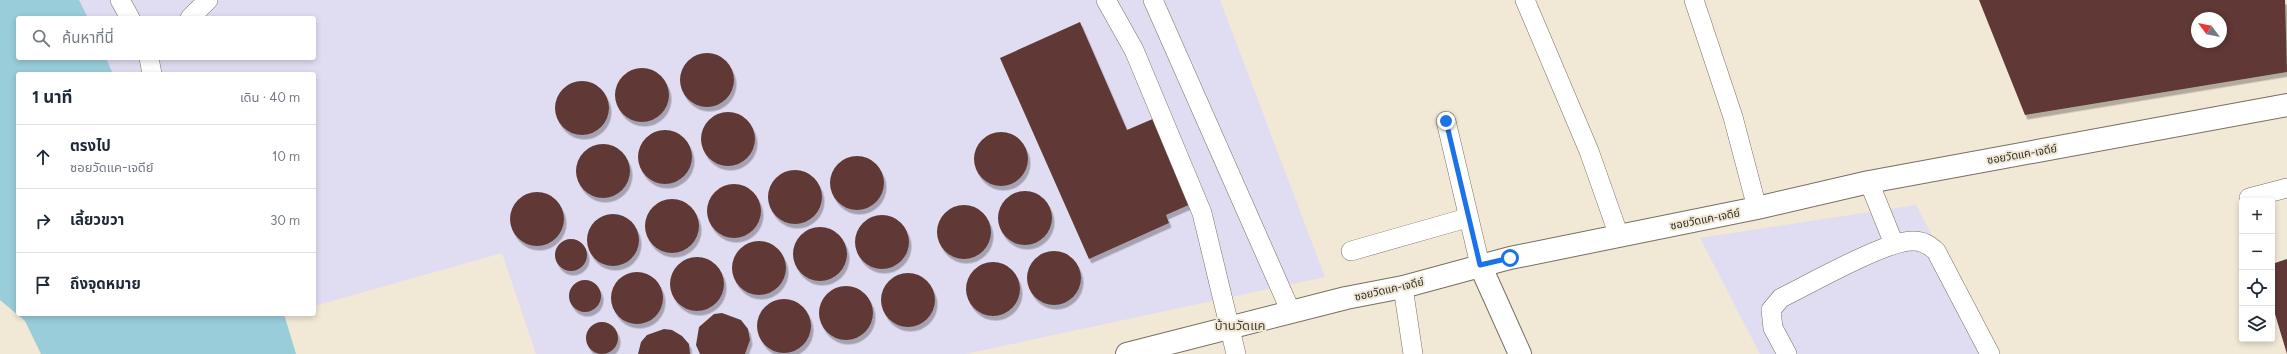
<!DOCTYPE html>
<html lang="th">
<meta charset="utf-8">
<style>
:root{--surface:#fff;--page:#f2f2f3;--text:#1f2937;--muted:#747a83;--line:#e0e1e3}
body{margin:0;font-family:Figtree,"Noto Sans Thai",sans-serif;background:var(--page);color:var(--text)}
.controls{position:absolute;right:12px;bottom:12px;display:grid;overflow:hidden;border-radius:4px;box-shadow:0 2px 6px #0003}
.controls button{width:36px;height:36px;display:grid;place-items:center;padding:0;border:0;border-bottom:1px solid var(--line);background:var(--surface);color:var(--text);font:20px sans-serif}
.compass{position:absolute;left:2191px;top:12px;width:36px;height:36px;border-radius:50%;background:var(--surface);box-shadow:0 2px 6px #0003;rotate:302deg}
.stop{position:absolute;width:12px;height:12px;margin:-9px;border:3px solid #1a73e8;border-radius:50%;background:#fff}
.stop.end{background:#1a73e8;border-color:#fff;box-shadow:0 1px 4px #0008}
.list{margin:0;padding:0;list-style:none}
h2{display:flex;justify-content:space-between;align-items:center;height:52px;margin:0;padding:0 16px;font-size:17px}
h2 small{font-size:13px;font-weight:400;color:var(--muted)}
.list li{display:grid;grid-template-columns:26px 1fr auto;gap:12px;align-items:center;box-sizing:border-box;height:64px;padding:0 16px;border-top:1px solid var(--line)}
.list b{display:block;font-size:15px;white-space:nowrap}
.list p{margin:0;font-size:13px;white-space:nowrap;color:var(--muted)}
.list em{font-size:13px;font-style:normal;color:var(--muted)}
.icon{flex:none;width:22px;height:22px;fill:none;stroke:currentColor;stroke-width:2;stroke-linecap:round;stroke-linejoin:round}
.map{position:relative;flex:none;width:2287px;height:354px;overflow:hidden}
.search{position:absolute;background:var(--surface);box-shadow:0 2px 6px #0003;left:16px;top:16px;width:300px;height:44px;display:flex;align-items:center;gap:10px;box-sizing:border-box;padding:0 14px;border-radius:4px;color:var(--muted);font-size:15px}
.panel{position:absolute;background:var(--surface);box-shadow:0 2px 6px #0003;left:16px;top:72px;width:300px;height:244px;border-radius:4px}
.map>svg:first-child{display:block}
.industrial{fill:#e0dcf2}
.water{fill:#99cdd9}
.building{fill:#603934;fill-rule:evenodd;filter:url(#shadow)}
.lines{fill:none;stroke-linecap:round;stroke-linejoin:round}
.lane-casing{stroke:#776f5f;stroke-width:20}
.street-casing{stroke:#776f5f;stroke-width:24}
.lane{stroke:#fff;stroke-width:19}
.street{stroke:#fff;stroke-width:22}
.route{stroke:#1a73e8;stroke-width:5}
.labels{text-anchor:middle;stroke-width:4;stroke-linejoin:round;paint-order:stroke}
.street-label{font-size:11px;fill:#302d26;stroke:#f1e8d6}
.quarter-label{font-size:13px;fill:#4a4234;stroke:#f1e8d6}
</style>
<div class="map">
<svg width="2287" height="354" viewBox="0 0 2287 354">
<defs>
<filter id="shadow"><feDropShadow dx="2.5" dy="4.5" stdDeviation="0" flood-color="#0004"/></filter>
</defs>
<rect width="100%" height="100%" fill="#f1e8d6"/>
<path class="industrial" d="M79 0H1220L1325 277 965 354H536L502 253 314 306V74H113L106 58H314V18H88Z
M1916 205 1994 354H1760L1700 238Z"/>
<path class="water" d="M0 0H79L88 18H18V58H106L113 74H18V314H284L296 354H41L25 321 0 300Z"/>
<path class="building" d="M1979 0H2285L2287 72 2025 115ZM2197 18H2221V42H2197Z
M1080 22 1127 130 1155 118 1193 203 1166 215 1169 223 1089 259 1000 58Z
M680 80a27 27 0 1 1 54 0a27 27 0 1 1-54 0Z
M615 95a27 27 0 1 1 54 0a27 27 0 1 1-54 0Z
M555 108a27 27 0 1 1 54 0a27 27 0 1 1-54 0Z
M701 139a27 27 0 1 1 54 0a27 27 0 1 1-54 0Z
M638 157a27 27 0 1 1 54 0a27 27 0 1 1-54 0Z
M974 159a27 27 0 1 1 54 0a27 27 0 1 1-54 0Z
M576 171a27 27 0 1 1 54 0a27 27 0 1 1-54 0Z
M830 183a27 27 0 1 1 54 0a27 27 0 1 1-54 0Z
M768 197a27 27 0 1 1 54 0a27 27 0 1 1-54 0Z
M707 211a27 27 0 1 1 54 0a27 27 0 1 1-54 0Z
M998 218a27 27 0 1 1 54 0a27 27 0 1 1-54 0Z
M510 219a27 27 0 1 1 54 0a27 27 0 1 1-54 0Z
M645 226a27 27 0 1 1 54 0a27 27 0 1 1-54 0Z
M937 232a27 27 0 1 1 54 0a27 27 0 1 1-54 0Z
M587 240a26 26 0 1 1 52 0a26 26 0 1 1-52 0Z
M855 242a27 27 0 1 1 54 0a27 27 0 1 1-54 0Z
M793 254a27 27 0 1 1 54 0a27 27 0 1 1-54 0Z
M555 255a16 16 0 1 1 32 0a16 16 0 1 1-32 0Z
M732 268a27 27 0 1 1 54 0a27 27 0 1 1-54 0Z
M1027 278a27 27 0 1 1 54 0a27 27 0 1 1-54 0Z
M670 284a27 27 0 1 1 54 0a27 27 0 1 1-54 0Z
M2287 259V354L2272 304V264Z
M966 289a27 27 0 1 1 54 0a27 27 0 1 1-54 0Z
M611 298a26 26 0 1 1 52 0a26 26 0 1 1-52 0Z
M881 300a27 27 0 1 1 54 0a27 27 0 1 1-54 0Z
M569 296a16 16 0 1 1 32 0a16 16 0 1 1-32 0Z
M819 313a27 27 0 1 1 54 0a27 27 0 1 1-54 0Z
M757 326a27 27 0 1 1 54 0a27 27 0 1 1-54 0Z
M722 313 741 320 748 329 750 340 745 354H700L696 345 699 327 714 314Z
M586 338a16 16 0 1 1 32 0a16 16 0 1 1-32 0Z
M664 329 672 330 682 336 689 344 690 354H638L641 342 647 335Z"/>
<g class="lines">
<defs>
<path id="lane" d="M120 0 130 18
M1106 0 1134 50 1202 213 1236 354
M1153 0 1291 312
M1525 0 1589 151 1619 236
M1694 0 1733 117 1757 208
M190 18 208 0
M149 58 152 74
M1446 121 1480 265
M1869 182 1894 244
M2249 198 2287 188
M1351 251 1467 218
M1403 287 1413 354
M1787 354 1773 328 1771 310 1781 298C1808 285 1888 239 1914 241 1923 241 1929 245 1936 251L1990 354"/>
<path id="street" d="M1480 265 1520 354
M1127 354 1346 298 1403 287 1510 258 1757 208 1869 182 2287 105"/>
</defs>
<use href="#lane" class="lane-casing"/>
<use href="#street" class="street-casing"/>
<use href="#lane" class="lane"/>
<use href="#street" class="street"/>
</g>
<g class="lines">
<path class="route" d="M1446 121 1480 265 1510 258"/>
</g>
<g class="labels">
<g class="street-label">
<text transform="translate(2022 154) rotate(-10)" y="4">ซอยวัดแค-เจดีย์</text>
<text transform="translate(1705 219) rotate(-11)" y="4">ซอยวัดแค-เจดีย์</text>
<text transform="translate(1389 289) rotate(-13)" y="4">ซอยวัดแค-เจดีย์</text>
</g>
<g class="quarter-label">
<text x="1240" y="330">บ้านวัดแค</text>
</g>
</g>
</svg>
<div class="controls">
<button>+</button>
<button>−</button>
<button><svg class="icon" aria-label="locate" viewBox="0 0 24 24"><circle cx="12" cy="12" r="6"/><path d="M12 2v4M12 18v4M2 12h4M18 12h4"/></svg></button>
<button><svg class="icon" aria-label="layers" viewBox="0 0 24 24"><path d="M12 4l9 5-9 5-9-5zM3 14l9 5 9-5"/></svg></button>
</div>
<svg class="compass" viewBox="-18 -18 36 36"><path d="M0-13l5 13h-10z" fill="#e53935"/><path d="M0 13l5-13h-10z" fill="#747a83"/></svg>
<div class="stop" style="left:1510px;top:258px"></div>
<div class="stop end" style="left:1446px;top:121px"></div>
<div class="search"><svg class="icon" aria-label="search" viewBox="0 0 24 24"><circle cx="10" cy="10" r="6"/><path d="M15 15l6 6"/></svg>ค้นหาที่นี่</div>
<section class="panel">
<h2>1 นาที<small>เดิน · 40 m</small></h2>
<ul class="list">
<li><svg class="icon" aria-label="ahead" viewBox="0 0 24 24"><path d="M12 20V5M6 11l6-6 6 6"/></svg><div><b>ตรงไป</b><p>ซอยวัดแค-เจดีย์</p></div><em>10 m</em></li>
<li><svg class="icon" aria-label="right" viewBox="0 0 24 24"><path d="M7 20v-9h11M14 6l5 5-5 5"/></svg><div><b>เลี้ยวขวา</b></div><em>30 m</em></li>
<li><svg class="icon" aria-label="arrive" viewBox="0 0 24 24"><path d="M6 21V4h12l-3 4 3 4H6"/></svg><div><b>ถึงจุดหมาย</b></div></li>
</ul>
</section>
</div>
